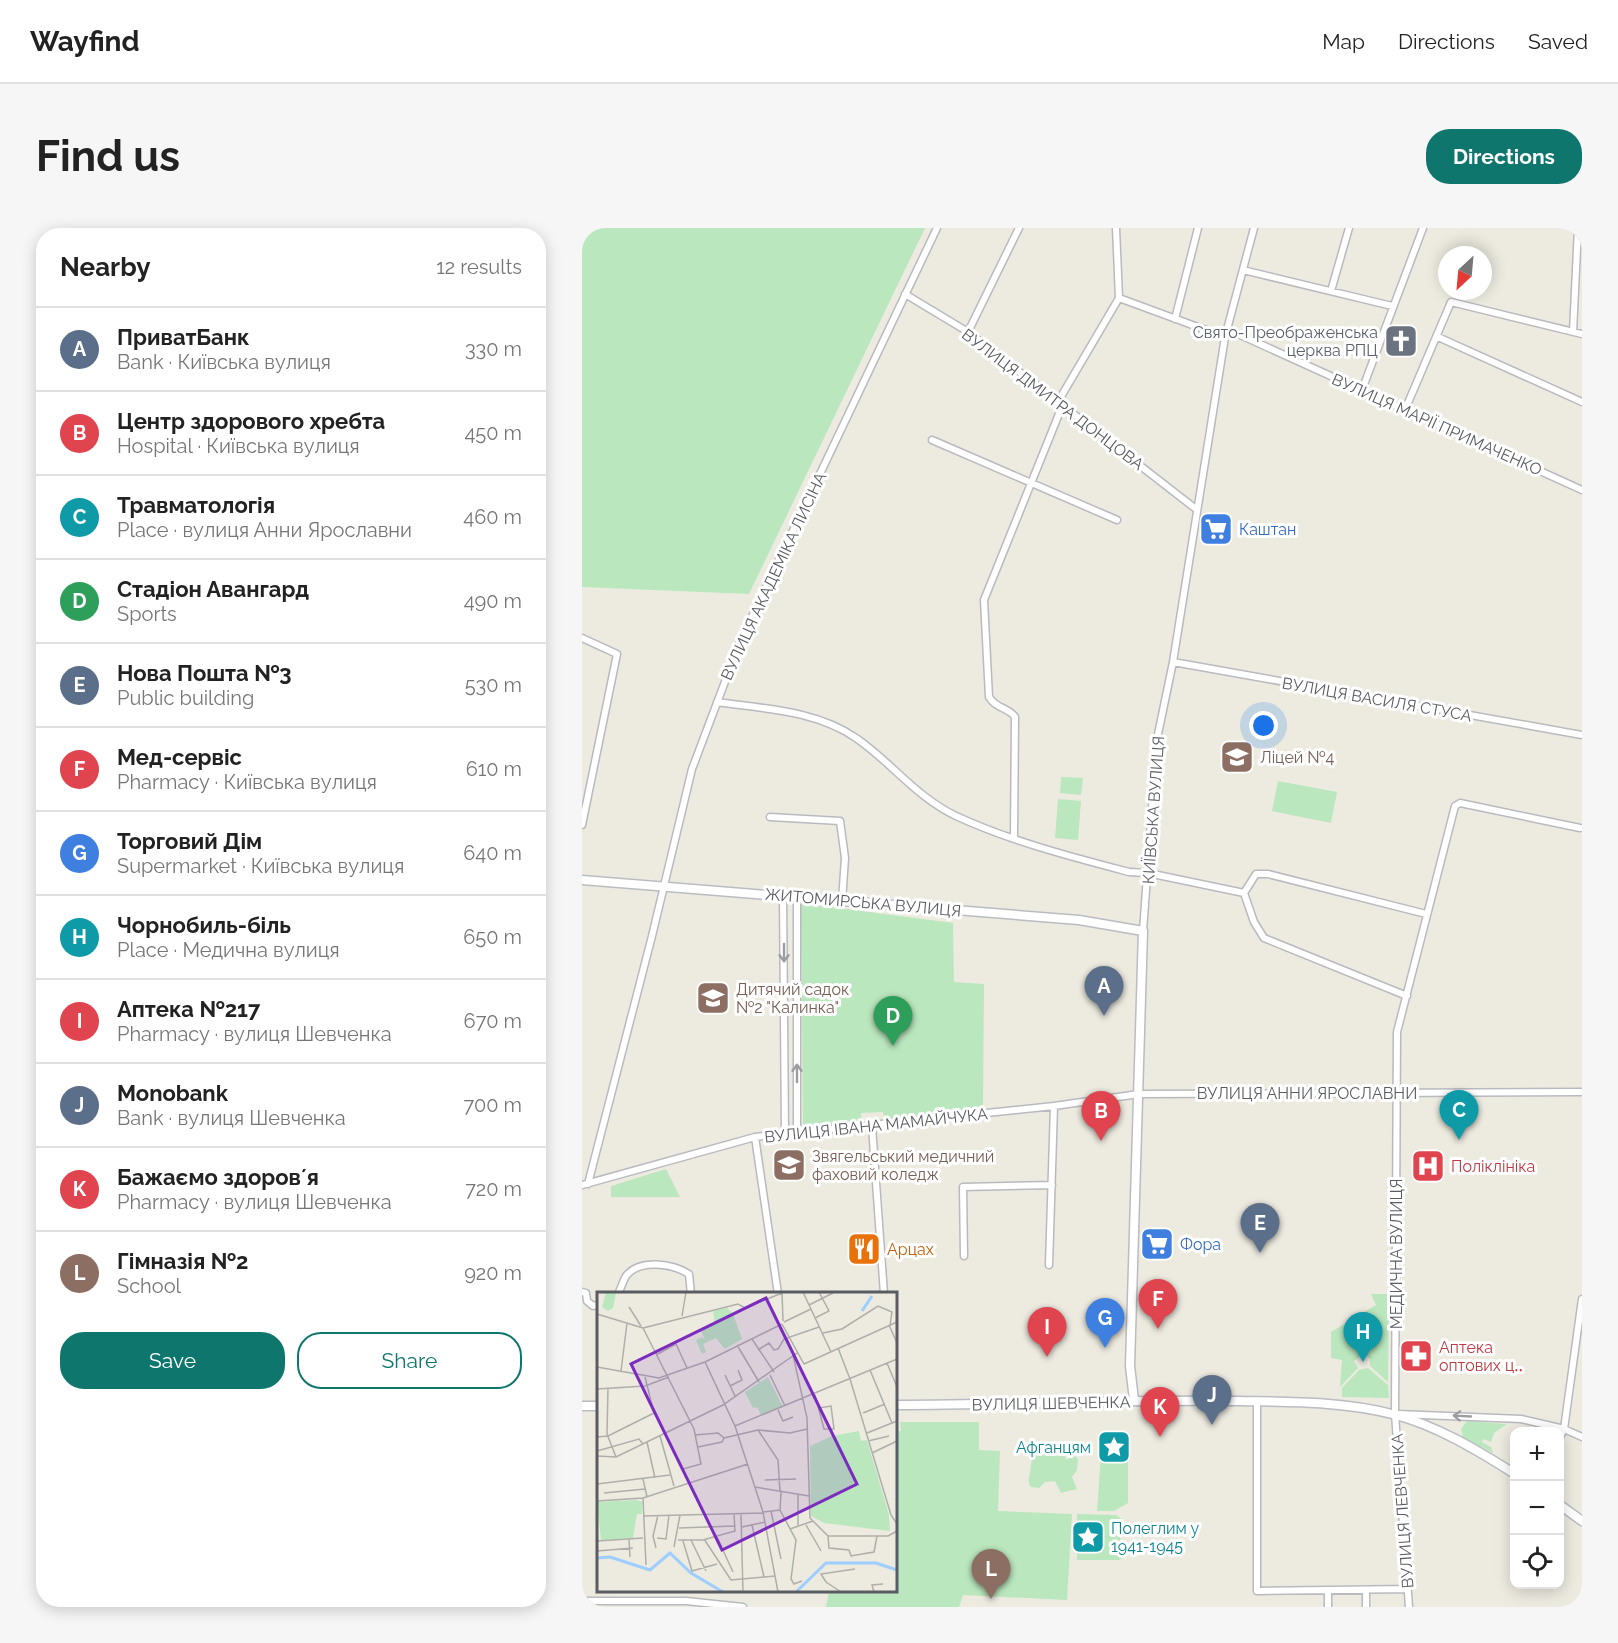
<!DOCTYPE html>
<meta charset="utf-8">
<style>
:root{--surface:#fff;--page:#f6f6f6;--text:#222;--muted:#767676;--line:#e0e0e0;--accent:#0f766e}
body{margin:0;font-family:Raleway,sans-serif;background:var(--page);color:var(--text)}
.controls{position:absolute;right:18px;bottom:18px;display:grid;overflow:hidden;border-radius:12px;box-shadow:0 3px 15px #0003}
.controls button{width:54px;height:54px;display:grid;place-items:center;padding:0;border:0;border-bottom:2px solid var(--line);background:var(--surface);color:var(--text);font:30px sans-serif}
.compass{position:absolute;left:856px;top:18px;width:54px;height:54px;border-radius:50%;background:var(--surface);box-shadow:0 3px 15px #0003;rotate:206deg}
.you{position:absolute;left:682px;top:498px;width:21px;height:21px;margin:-15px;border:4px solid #fff;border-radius:50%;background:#1a73e8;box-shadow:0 0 0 9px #1a73e833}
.badge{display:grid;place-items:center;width:39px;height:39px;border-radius:50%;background:var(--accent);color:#fff;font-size:20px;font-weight:700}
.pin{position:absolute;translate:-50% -50px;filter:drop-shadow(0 2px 3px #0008)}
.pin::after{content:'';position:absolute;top:32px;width:21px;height:18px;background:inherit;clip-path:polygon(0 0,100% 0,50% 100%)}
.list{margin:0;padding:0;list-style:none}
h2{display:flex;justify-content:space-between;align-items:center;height:78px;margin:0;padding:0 24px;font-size:26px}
h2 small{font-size:20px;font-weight:400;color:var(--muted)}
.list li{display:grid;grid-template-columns:39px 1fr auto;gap:18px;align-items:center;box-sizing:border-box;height:84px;padding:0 24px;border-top:2px solid var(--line)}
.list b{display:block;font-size:22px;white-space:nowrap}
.list p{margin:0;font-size:20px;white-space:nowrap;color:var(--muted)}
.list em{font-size:20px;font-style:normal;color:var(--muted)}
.actions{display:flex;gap:12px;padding:18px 24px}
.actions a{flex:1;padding:14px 0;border:2px solid var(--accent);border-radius:24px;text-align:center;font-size:21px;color:var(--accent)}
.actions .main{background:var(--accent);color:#fff}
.icon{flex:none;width:33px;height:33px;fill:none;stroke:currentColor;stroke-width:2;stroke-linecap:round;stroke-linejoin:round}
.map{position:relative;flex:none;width:1000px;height:1379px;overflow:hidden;border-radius:24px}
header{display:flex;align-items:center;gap:36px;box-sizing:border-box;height:84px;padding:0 30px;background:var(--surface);border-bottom:2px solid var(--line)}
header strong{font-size:28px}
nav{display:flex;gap:33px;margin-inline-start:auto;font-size:21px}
.intro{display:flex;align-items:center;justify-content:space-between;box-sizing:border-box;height:144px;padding:0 36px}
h1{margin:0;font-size:42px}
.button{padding:15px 27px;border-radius:24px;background:var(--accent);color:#fff;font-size:21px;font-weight:700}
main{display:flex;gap:36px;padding:0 36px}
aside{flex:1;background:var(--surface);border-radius:24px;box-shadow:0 3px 15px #0003}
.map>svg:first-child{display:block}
.green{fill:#bae7be}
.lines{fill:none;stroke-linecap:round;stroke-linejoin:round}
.street-casing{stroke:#b8bac0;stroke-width:9}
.secondary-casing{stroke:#b9bcc3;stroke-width:11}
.street{stroke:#fff;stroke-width:6}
.secondary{stroke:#fff;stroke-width:8}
.oneway{stroke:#9b9da1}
.labels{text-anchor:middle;stroke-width:6;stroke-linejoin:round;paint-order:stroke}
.worship-label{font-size:16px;fill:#5b616d;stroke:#fff;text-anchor:end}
.street-label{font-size:16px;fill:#595c62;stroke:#fff}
.shop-label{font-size:16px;fill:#366cbe;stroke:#fff;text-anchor:start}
.education-label{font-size:16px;fill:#785e54;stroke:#fff;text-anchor:start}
.health-label{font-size:16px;fill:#be3a42;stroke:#fff;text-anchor:start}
.food-label{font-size:16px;fill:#c56008;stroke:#fff;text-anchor:start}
.culture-label{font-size:16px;fill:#0d838f;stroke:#fff;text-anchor:end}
.inset-river{fill:none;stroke:#9ecdff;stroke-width:3}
.inset-road{fill:none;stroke:#aeaeaa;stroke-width:1.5}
.view{fill:#7b2cbf;fill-opacity:0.15;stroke:#7b2cbf;stroke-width:3}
.inset-edge{fill:none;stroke:#595c62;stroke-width:3}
</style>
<header>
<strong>Wayfind</strong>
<nav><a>Map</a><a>Directions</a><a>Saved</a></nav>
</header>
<div class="intro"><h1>Find us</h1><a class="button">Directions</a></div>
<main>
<aside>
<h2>Nearby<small>12 results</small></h2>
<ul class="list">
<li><span class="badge" style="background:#5c6f8a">A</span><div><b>ПриватБанк</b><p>Bank · Київська вулиця</p></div><em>330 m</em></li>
<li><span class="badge" style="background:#e0444e">B</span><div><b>Центр здорового хребта</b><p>Hospital · Київська вулиця</p></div><em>450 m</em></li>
<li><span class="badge" style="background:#0f9aa8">C</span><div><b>Травматологія</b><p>Place · вулиця Анни Ярославни</p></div><em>460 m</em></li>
<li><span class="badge" style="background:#2e9e5b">D</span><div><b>Стадіон Авангард</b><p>Sports</p></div><em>490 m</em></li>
<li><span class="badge" style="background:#5c6f8a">E</span><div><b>Нова Пошта №3</b><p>Public building</p></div><em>530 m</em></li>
<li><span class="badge" style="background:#e0444e">F</span><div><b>Мед-сервіс</b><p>Pharmacy · Київська вулиця</p></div><em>610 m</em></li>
<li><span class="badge" style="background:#3f7fe0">G</span><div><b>Торговий Дім</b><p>Supermarket · Київська вулиця</p></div><em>640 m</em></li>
<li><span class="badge" style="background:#0f9aa8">H</span><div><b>Чорнобиль-біль</b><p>Place · Медична вулиця</p></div><em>650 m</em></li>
<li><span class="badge" style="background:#e0444e">I</span><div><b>Аптека №217</b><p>Pharmacy · вулиця Шевченка</p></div><em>670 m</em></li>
<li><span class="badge" style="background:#5c6f8a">J</span><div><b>Monobank</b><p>Bank · вулиця Шевченка</p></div><em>700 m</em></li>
<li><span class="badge" style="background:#e0444e">K</span><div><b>Бажаємо здоровʼя</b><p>Pharmacy · вулиця Шевченка</p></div><em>720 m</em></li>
<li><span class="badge" style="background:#8d6e63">L</span><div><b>Гімназія №2</b><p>School</p></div><em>920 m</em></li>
</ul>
<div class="actions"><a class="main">Save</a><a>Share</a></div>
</aside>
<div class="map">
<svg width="1000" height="1379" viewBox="0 0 1000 1379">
<rect width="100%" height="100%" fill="#edebe0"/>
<path class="green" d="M0 0H343L167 366 0 359Z
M479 549 501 550 499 567 478 565Z
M696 553 755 564 749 595 690 583Z
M476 571 499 573 496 612 473 610Z
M219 675 371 695 372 754 402 756 401 880 302 891 301 884 279 885 280 893 221 898Z
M84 941 98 969H29V958Z
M789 1066H807L806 1154 788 1138V1131L782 1126 772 1133 776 1140 758 1159 760 1132 749 1130V1104L794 1077Z
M786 1140 806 1157 807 1170 760 1169V1160L777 1142Z
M885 1193 925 1196 912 1205 909 1214 901 1211 900 1214 909 1219 911 1225 881 1209 879 1201Z
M318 1194H397V1222L418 1223 416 1283 490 1286 485 1372 381 1367 377 1379H244L247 1363 314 1362V1203H319Z
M476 1220 482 1225 484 1232 492 1227 496 1231 495 1242 490 1249 495 1261 479 1265 473 1253 463 1254 457 1260 449 1259C445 1253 447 1252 448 1245 451 1221 452 1224 476 1220Z
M519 1227 546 1228V1275L532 1283H515Z
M495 1286 534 1287 540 1291 541 1295 536 1300 541 1302 537 1307 541 1319 537 1324 542 1329 537 1332H495Z"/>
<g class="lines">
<defs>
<path id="street" d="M534 0 537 70
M661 42 810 78
M749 63 767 0
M323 66 386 104 614 281
M593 91 616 0
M645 101 1000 262
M386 104 437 0
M991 104 996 0
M856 109 1000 174
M780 162 841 0
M477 172 537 70 643 109
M823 182 869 74 1000 106
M350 212 535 292
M0 410 35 426 0 597
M591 434 1000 507
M135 474C182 481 234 482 274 510 309 534 334 569 374 588 428 613 490 629 547 644L566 645 662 665
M188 589 258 593 263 630 260 673
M432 610 433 489C426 479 414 481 407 469L402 372 481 176
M201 667 203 905
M561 703 575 511 591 434 643 109 672 0
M825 768 682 710 672 694 662 665 674 646H686L844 686
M290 898 302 1066
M215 904V668
M173 909 196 1066
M6 956 70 708 110 541 158 414 355 0
M0 957 173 909 472 878 557 866 1000 864
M382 1028 381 959 470 957
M467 1037 472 878
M0 1064 4 1065 5 1073 11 1078 16 1077
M36 1066C39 1060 41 1053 44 1048 58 1030 91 1036 107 1046L109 1066
M675 1174V1363L826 1361
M816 1186 939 1191 982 1201 1000 1209
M978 1209 982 1201 1000 1071
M784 1363V1379
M0 1373H104L161 1379
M746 1379V1364
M827 1379 813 1186 815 804 873 578 878 575 998 600"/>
<path id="secondary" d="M0 652 497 692 561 703 548 1138 552 1172
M314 1177C428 1177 542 1171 656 1173 706 1174 761 1173 810 1186 854 1197 895 1222 933 1246
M0 1178H16
M978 1277 1000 1293"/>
</defs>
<use href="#street" class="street-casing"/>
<use href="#secondary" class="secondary-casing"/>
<use href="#street" class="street"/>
<use href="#secondary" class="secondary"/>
</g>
<defs><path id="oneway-shaft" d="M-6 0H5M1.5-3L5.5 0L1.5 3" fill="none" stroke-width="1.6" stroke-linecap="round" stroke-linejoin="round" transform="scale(1.5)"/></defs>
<g class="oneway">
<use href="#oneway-shaft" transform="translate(202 725) rotate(90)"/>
<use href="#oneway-shaft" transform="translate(215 845) rotate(-90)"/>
<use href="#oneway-shaft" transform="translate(880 1188) rotate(-177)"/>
</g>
<defs>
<symbol id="church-square" viewBox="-11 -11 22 22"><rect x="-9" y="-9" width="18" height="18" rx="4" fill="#6b7280" stroke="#fff"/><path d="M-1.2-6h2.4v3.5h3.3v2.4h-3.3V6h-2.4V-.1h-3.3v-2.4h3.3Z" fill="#fff"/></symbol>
<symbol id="supermarket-square" viewBox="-11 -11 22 22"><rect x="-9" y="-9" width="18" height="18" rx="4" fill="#3f7fe0" stroke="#fff"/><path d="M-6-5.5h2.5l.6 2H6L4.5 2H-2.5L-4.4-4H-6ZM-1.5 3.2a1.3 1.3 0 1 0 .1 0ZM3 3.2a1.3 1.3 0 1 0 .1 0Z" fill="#fff"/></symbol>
<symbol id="school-square" viewBox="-11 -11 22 22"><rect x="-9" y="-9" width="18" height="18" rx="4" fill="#8d6e63" stroke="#fff"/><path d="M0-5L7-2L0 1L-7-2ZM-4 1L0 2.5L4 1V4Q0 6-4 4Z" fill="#fff"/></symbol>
<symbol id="university-square" viewBox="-11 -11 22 22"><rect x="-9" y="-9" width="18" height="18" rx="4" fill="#8d6e63" stroke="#fff"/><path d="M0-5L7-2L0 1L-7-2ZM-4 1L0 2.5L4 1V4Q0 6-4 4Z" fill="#fff"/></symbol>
<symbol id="hospital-square" viewBox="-11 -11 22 22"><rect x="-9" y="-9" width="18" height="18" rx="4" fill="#e0444e" stroke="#fff"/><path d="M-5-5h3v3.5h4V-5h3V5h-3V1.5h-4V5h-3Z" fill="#fff"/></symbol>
<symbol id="restaurant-square" viewBox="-11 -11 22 22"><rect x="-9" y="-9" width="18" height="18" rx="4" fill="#e8710a" stroke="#fff"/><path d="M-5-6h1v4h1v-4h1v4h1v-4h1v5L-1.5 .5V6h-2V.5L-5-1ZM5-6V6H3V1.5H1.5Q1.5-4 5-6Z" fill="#fff"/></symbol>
<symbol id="pharmacy-square" viewBox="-11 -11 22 22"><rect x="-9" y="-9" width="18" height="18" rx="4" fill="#e0444e" stroke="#fff"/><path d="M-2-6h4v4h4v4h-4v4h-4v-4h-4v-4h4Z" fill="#fff"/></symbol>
<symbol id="sight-square" viewBox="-11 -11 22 22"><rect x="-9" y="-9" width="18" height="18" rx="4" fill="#0f9aa8" stroke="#fff"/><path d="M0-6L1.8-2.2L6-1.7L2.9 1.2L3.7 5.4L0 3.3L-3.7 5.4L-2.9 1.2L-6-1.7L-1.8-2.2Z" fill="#fff"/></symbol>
</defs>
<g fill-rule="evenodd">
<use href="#church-square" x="800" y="94" width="38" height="38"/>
<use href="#supermarket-square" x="615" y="282" width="38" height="38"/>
<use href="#school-square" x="636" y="510" width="38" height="38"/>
<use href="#school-square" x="112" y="751" width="38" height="38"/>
<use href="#university-square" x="188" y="918" width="38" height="38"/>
<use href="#hospital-square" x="827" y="919" width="38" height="38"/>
<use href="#supermarket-square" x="556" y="997" width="38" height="38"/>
<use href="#restaurant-square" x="263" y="1002" width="38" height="38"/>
<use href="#pharmacy-square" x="815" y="1109" width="38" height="38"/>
<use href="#sight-square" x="513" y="1200" width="38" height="38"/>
<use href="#sight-square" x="487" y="1290" width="38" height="38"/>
</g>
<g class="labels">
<g class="worship-label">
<text x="796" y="110">Свято-Преображенська<tspan x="796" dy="18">церква РПЦ</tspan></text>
</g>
<g class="street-label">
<text transform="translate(471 171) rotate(37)" y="6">ВУЛИЦЯ ДМИТРА ДОНЦОВА</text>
<text transform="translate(855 196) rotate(24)" y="6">ВУЛИЦЯ МАРІЇ ПРИМАЧЕНКО</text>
<text transform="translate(191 348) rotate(-65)" y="6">ВУЛИЦЯ АКАДЕМІКА ЛИСІНА</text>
<text transform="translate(795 471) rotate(10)" y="6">ВУЛИЦЯ ВАСИЛЯ СТУСА</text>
<text transform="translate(571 582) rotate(-86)" y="6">КИЇВСЬКА ВУЛИЦЯ</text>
<text transform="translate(281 674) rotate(5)" y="6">ЖИТОМИРСЬКА ВУЛИЦЯ</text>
<text x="725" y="871">ВУЛИЦЯ АННИ ЯРОСЛАВНИ</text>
<text transform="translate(294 897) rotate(-6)" y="6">ВУЛИЦЯ ІВАНА МАМАЙЧУКА</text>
<text transform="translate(814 1026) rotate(-90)" y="6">МЕДИЧНА ВУЛИЦЯ</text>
<text transform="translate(469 1175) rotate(-1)" y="6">ВУЛИЦЯ ШЕВЧЕНКА</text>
<text transform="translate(820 1283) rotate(-94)" y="6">ВУЛИЦЯ ЛЕВЧЕНКА</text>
</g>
<g class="shop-label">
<text x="657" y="307">Каштан</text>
<text x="598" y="1022">Фора</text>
</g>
<g class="education-label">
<text x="678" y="535">Ліцей №4</text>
<text x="154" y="767">Дитячий садок<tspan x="154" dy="18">№2 "Калинка"</tspan></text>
<text x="230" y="934">Звягельський медичний<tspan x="230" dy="18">фаховий коледж</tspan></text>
</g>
<g class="health-label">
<text x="869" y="944">Поліклініка</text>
<text x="857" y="1125">Аптека<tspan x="857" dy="18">оптових ц‥</tspan></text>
</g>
<g class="food-label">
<text x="305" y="1027">Арцах</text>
</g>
<g class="culture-label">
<text x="509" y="1225">Афганцям</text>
<text x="529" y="1306" text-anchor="start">Полеглим у<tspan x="529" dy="18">1941-1945</tspan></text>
</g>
</g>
<g transform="translate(15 1064)">
<rect width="300" height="300" fill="#edebe0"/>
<path d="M9 0 19 1 16 16 11 19 5 15ZM130 16 136 22 145 47 128 57 119 46 106 52 109 60 105 62 99 48 105 45 108 48 104 39 118 32 116 19ZM171 85 186 115 164 123 160 115 156 116 148 100ZM262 139 264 149 270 148 292 223 293 239 227 231 214 224 213 154 235 144ZM40 208 45 210V222H40L36 246 4 248 0 210Z" fill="#bae7be"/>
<path class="inset-river" d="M265 19 275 4M0 266 13 265 53 278 73 261 94 281 126 300M199 300 229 271H279L300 278"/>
<path class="inset-road" d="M185 0 186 29M206 0 234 60M212 13 236 1M32 15 44 34M0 22 46 36M85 24 89 0M218 26 232 19 222 0M187 30 214 17M185 32 207 72 300 30M292 33 300 51M46 36 97 137 104 172 86 177M46 36 141 12 148 16 185 1M226 41 245 37 281 14 295 20 293 33M155 47 177 80M140 53 162 90M241 56 253 87M161 58 172 51 177 58 181 57 187 47 222 35M59 63 79 52 90 76M196 63 210 126 213 226 231 244H291L300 239M108 70 185 32M290 71 300 95M0 75 62 86 108 70 138 134 300 67M273 78 295 131M24 79 30 31M128 83 138 104M173 83 188 114M253 87 294 223 300 232M133 94 145 88 141 78M11 96 10 142 19 165M0 97 48 94 72 85M218 103 227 137H237L234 114 222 116M181 118 186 129 196 125M266 121 288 112M138 134 166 220 181 300M161 138 181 168 183 200M270 141 300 129M98 143 121 141 127 146 125 150 101 155M63 144 77 194M0 145 11 144 57 121 48 85M127 146 161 138 193 141 210 137M271 149 292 144M50 150 58 186M0 159 42 147 46 152M275 161 300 149M0 164 19 165 126 113 200 61M46 187 50 205M168 188 199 187M0 192 73 183M158 195 212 204M7 201 48 197M46 206 49 273M0 209 46 206 151 172M183 218 199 248 194 287 197 292 205 289M174 219 184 267M166 220 183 218 184 200M144 222 146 300M46 224 166 221M155 233 167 285M209 233 224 259M201 234V203M145 235 168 230M82 236 137 234M193 237 216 229M119 243 136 280M231 244 232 256 252 258 254 264 277 260 280 244M60 246 69 247 72 223M32 247 33 265M107 247 134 288 178 284M81 248H106L138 239 137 222M94 248 109 279M0 249 46 246M86 249 95 279 120 272M77 255 83 223M59 256 56 244 61 223M0 259 36 256M244 300 229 290 224 282 258 277M277 300 275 293 286 292"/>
<path class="view" d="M169 6 260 192 125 258 34 72Z"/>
<rect width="300" height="300" class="inset-edge"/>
</g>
</svg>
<div class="controls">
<button>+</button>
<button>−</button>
<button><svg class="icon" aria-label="locate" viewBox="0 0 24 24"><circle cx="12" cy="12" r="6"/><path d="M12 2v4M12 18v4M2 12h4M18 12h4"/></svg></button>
</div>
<svg class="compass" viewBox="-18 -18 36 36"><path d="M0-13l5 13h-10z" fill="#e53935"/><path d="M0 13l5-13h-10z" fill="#767676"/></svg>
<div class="you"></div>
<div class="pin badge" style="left:522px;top:788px;background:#5c6f8a">A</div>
<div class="pin badge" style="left:519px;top:913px;background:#e0444e">B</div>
<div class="pin badge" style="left:877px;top:912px;background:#0f9aa8">C</div>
<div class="pin badge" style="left:311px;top:818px;background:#2e9e5b">D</div>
<div class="pin badge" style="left:678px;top:1025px;background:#5c6f8a">E</div>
<div class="pin badge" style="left:576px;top:1101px;background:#e0444e">F</div>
<div class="pin badge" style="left:523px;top:1120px;background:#3f7fe0">G</div>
<div class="pin badge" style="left:781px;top:1134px;background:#0f9aa8">H</div>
<div class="pin badge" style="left:465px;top:1129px;background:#e0444e">I</div>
<div class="pin badge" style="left:630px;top:1197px;background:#5c6f8a">J</div>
<div class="pin badge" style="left:578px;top:1209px;background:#e0444e">K</div>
<div class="pin badge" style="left:409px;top:1371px;background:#8d6e63">L</div>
</div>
</main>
